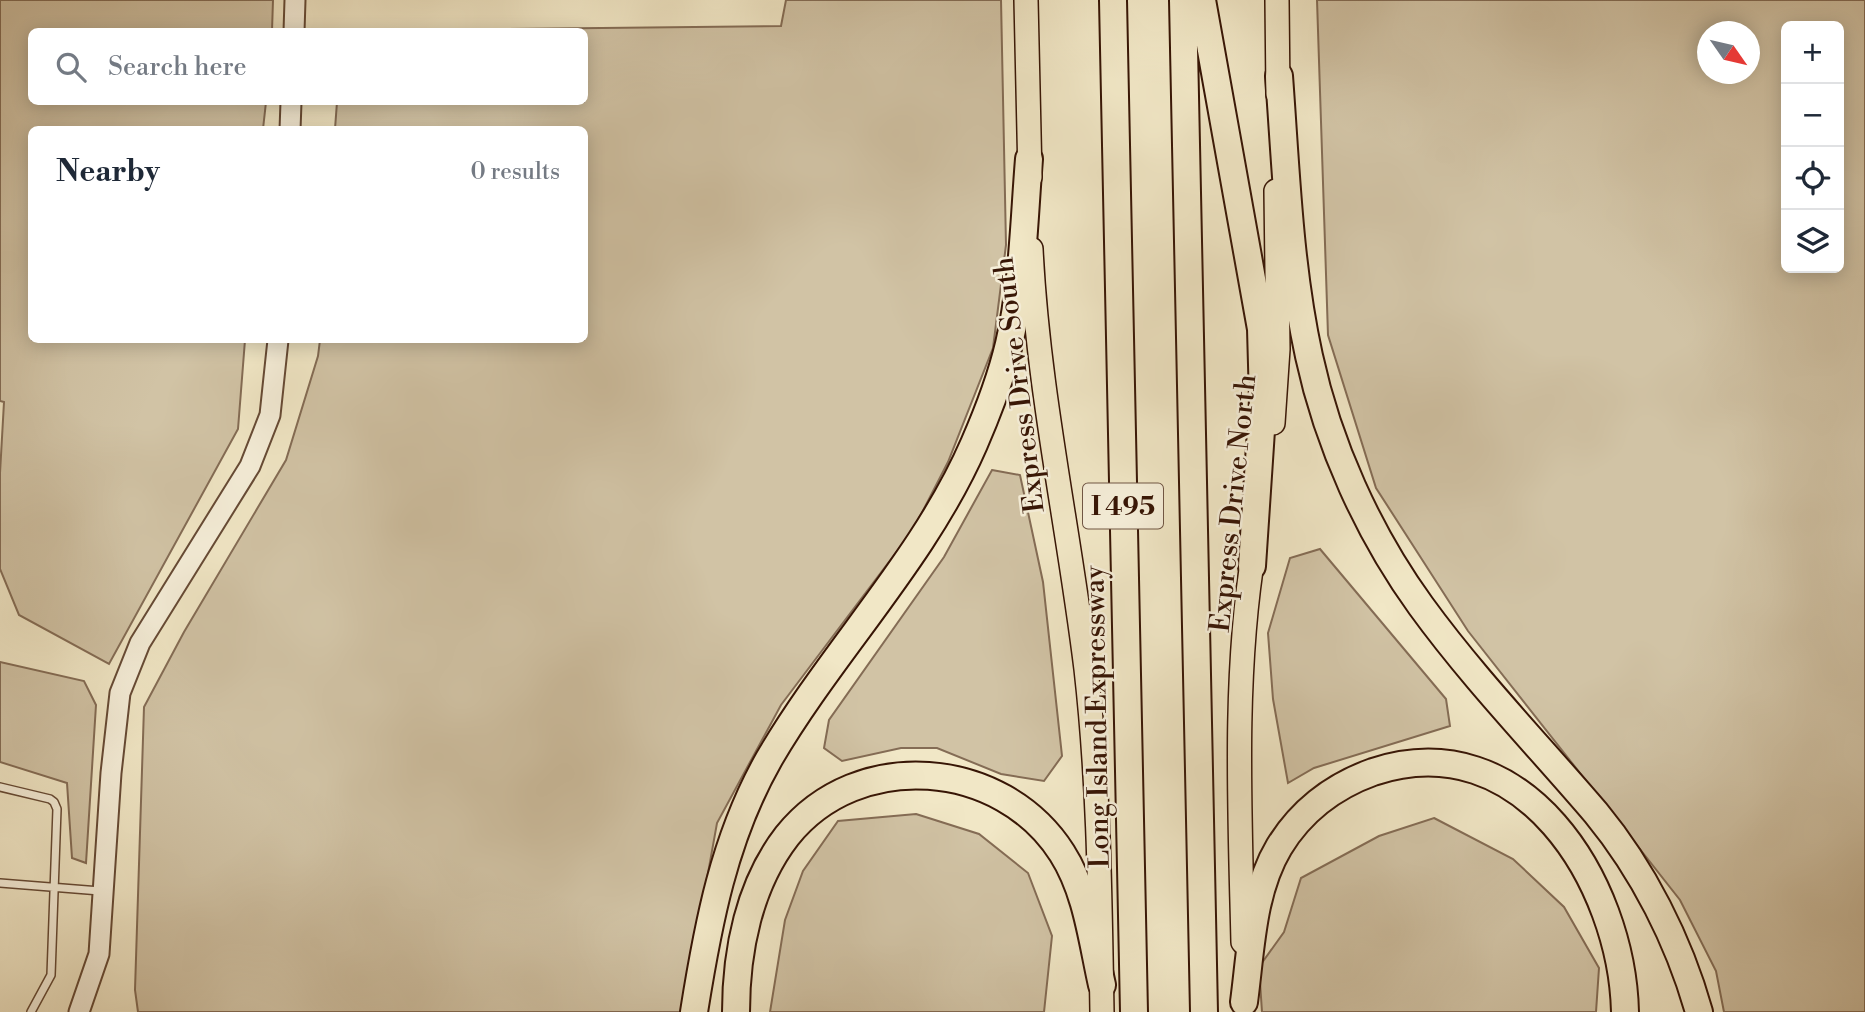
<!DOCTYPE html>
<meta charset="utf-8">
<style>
:root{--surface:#fff;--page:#f6f6f7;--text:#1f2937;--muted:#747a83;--line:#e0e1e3}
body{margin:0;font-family:"Libre Bodoni",serif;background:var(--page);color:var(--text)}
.controls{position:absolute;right:21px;top:21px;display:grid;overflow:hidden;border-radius:10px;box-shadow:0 4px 18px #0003}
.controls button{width:63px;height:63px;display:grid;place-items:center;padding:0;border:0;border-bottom:2px solid var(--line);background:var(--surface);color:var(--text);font:35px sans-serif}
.compass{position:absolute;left:1697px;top:21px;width:63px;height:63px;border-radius:50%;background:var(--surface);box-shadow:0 4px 18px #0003;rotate:124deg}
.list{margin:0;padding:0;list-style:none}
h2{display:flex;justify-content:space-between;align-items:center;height:91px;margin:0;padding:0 28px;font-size:30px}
h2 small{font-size:23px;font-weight:400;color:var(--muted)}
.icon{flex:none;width:38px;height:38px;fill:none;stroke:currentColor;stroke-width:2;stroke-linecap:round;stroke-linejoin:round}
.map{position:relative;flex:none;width:1865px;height:1012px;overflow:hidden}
.search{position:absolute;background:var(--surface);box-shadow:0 4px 18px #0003;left:28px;top:28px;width:560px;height:77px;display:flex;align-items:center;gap:18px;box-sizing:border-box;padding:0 24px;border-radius:10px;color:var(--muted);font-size:26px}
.panel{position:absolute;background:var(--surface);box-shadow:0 4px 18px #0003;left:28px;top:126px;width:560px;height:217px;border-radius:10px}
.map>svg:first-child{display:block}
.green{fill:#d1c3a5;stroke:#846c55;stroke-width:2;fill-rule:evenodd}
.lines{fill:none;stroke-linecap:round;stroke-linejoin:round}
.service-casing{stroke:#664a35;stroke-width:10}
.tertiary-casing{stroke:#664a35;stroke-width:23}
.primary-casing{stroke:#371505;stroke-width:26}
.motorway-casing{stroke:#371505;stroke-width:30}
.service{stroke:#f6efda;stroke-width:7}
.tertiary{stroke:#f6efda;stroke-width:19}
.primary{stroke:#f1e7c6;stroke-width:23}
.motorway{stroke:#f1e7c6;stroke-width:26}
.labels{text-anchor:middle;stroke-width:5;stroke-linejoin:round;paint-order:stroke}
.shield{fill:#f6efda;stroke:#705645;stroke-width:2}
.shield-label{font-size:26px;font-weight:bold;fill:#371505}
.street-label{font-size:28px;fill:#371505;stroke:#f6efda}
</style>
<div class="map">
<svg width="1865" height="1012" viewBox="0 0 1865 1012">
<rect width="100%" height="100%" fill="#f1e7c6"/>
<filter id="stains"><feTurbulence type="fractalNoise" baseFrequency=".00286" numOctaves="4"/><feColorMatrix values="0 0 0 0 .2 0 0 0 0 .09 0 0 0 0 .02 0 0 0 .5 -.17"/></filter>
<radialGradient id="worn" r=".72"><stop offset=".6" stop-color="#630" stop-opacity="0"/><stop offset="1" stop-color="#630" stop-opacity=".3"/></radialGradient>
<path class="green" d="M0 0H273L272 31 32 32V102H266L263 129 32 130V340H245L238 429 109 664 19 615 0 569V473L4 402 0 401Z
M786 0H1001L1006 245 993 348 948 462 913 530 781 705 717 823 683 1012H138L135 990 144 707 184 632 286 460 318 356 320 340H584V130L335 129 337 102H584V32L342 31 781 26Z
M1317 0H1865V1012H1724L1716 971 1680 900 1468 631 1376 488 1328 335ZM1786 26H1839V268H1786ZM1708 32H1750V74H1708Z
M992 470 1020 475 1043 582 1062 756 1044 781 1001 774 937 748H901L842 761 824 748 829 720 944 557Z
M1320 549 1446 699 1450 726 1314 768 1288 783 1273 699 1268 633 1290 558Z
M0 662 84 681 96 705 86 863 72 858 67 783 0 762Z
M916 814 979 834 1028 873 1052 936 1044 1012H770L785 920 803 871 838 821Z
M1434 818 1513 859 1564 907 1599 968 1596 1012H1262L1259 967 1284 932 1301 878 1379 836Z"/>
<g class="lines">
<defs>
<path id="service" d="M0 787 50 799 54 802 57 809 51 975 31 1012
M0 883 100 891"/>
<path id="tertiary" d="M294 32 295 0
M290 130 291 102
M79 1012 99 954 111 773 120 693 140 643 250 466 270 415 278 340"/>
<path id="primary" d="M1026 0 1030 177
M1277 0 1278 94
M1031 249C1038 391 1069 529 1086 669 1099 783 1100 897 1102 1012
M1273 423 1278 349 1276 191
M1243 942C1240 815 1233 676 1254 550"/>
<path id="motorway" d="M1113 0 1134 1012
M1183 0 1204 1012
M1202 0 1261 329 1263 400 1252 566
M1279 76C1286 169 1289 265 1309 356 1328 444 1368 533 1421 606 1474 679 1538 745 1596 813 1643 870 1679 941 1699 1012
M1244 1002C1251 950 1252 892 1279 847 1301 811 1334 786 1373 772 1523 722 1622 882 1625 1012
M694 1012C708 924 724 838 769 759 832 651 924 559 974 444 988 412 1001 378 1009 344 1023 284 1024 220 1029 159
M736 1012C736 951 749 885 787 836 858 747 1002 759 1062 853 1087 892 1092 941 1102 985"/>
</defs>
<use href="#service" class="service-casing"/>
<use href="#tertiary" class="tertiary-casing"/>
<use href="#primary" class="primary-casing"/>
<use href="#motorway" class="motorway-casing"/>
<use href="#service" class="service"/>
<use href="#tertiary" class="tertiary"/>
<use href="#primary" class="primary"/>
<use href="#motorway" class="motorway"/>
</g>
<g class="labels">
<rect class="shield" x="1083" y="483.5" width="80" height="45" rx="5"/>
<g class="shield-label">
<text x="1123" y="515">I 495</text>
</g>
<g class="street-label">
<text transform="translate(1018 385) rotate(-97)" y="10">Express Drive South</text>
<text transform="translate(1232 503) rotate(-84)" y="10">Express Drive North</text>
<text transform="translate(1096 717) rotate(-91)" y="10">Long Island Expressway</text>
</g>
</g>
<rect width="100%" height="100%" filter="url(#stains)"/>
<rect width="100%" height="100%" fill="url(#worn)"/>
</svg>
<div class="controls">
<button>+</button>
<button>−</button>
<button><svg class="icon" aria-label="locate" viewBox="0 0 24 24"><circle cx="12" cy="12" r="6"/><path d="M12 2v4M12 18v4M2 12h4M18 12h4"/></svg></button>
<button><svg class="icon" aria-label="layers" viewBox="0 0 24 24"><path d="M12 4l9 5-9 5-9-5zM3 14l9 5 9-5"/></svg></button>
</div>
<svg class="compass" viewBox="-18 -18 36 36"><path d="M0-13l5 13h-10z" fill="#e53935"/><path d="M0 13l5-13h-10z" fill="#747a83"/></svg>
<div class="search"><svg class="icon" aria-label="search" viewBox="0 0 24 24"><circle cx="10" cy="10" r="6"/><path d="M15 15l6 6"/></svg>Search here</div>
<section class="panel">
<h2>Nearby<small>0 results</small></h2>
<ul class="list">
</ul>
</section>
</div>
